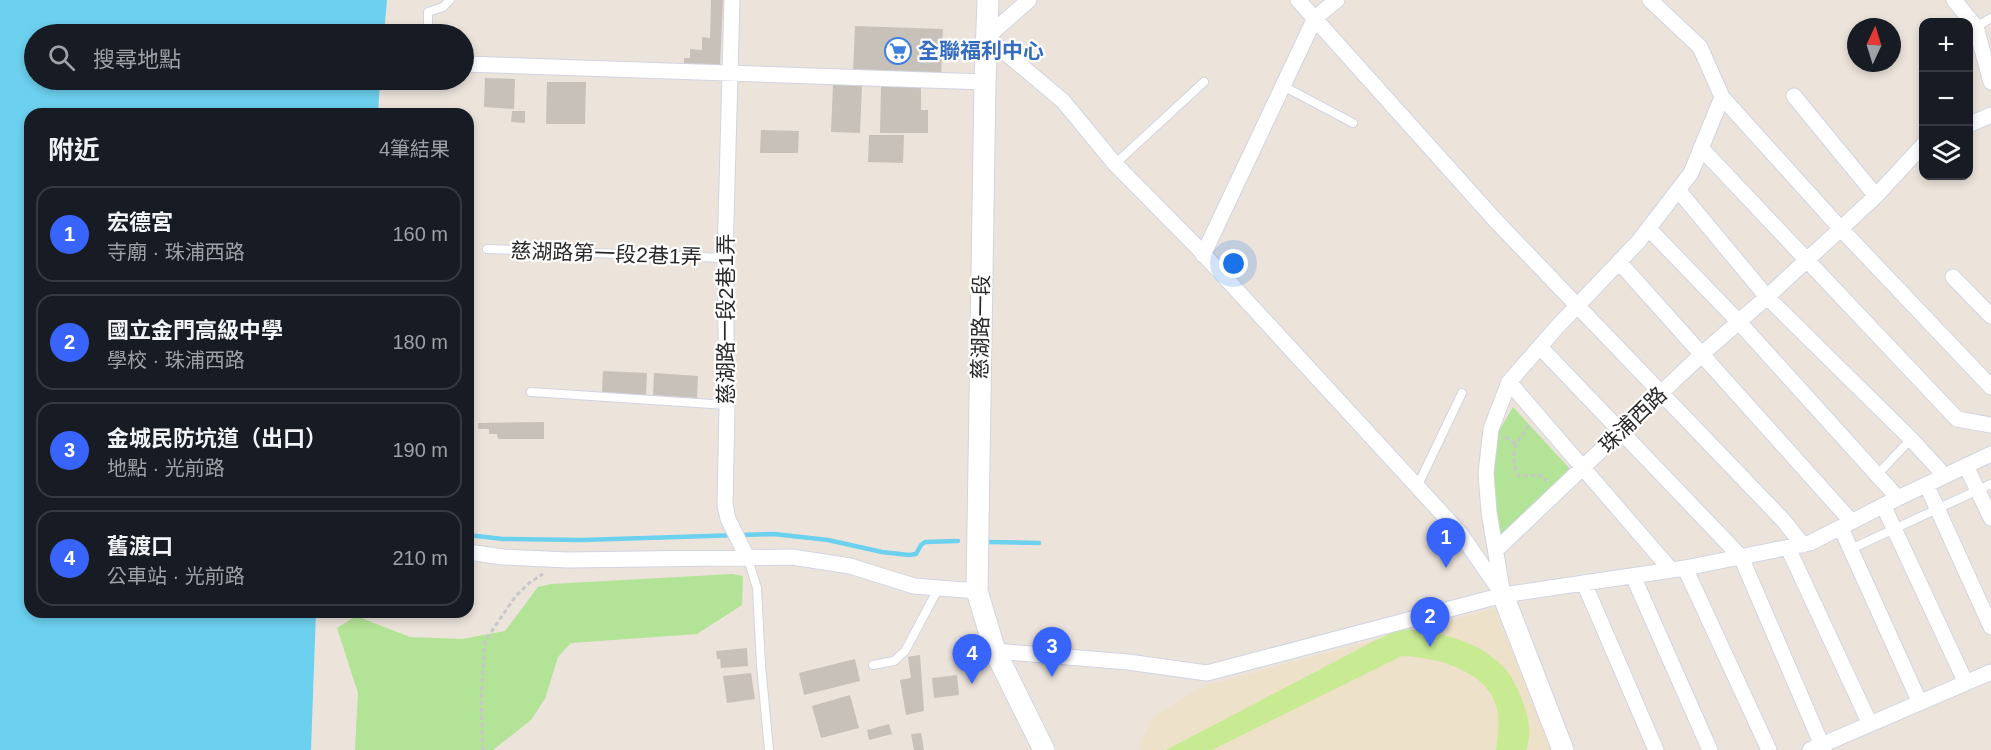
<!DOCTYPE html>
<html lang="zh-TW">
<meta charset="utf-8">
<style>
:root{--surface:#171b24;--page:#20242c;--text:#f1f3f6;--muted:#9ea1a6;--line:#363941;--accent:#3964fb}
body{margin:0;font-family:Helvetica,"Noto Sans TC",sans-serif;background:var(--page);color:var(--text)}
.controls{position:absolute;right:18px;top:18px;display:grid;overflow:hidden;border-radius:12px;box-shadow:0 3px 9px #0003}
.controls button{width:54px;height:54px;display:grid;place-items:center;padding:0;border:0;border-bottom:2px solid var(--line);background:var(--surface);color:var(--text);font:30px sans-serif}
.compass{position:absolute;left:1847px;top:18px;width:54px;height:54px;border-radius:50%;background:var(--surface);box-shadow:0 3px 9px #0003;rotate:4deg}
.you{position:absolute;left:1234px;top:264px;width:21px;height:21px;margin:-15px;border:4px solid #fff;border-radius:50%;background:#1a73e8;box-shadow:0 0 0 9px #1a73e833}
.badge{display:grid;place-items:center;width:39px;height:39px;border-radius:50%;background:var(--accent);color:#fff;font-size:20px;font-weight:700}
.pin{position:absolute;translate:-50% -50px;filter:drop-shadow(0 2px 3px #0008)}
.pin::after{content:'';position:absolute;top:32px;width:21px;height:18px;background:inherit;clip-path:polygon(0 0,100% 0,50% 100%)}
.list{margin:0;padding:0;list-style:none}
h2{display:flex;justify-content:space-between;align-items:center;height:78px;margin:0;padding:0 24px;font-size:26px}
h2 small{font-size:20px;font-weight:400;color:var(--muted)}
.list li{display:grid;grid-template-columns:39px 1fr auto;gap:18px;align-items:center;box-sizing:border-box;height:96px;margin:0 12px 12px;padding:0 12px;border:2px solid var(--line);border-radius:18px}
.list b{display:block;font-size:22px;white-space:nowrap}
.list p{margin:0;font-size:20px;white-space:nowrap;color:var(--muted)}
.list em{font-size:20px;font-style:normal;color:var(--muted)}
.icon{flex:none;width:33px;height:33px;fill:none;stroke:currentColor;stroke-width:2;stroke-linecap:round;stroke-linejoin:round}
.map{position:relative;flex:none;width:1991px;height:750px;overflow:hidden}
.search{position:absolute;background:var(--surface);box-shadow:0 3px 9px #0003;left:24px;top:24px;width:450px;height:66px;display:flex;align-items:center;gap:15px;box-sizing:border-box;padding:0 21px;border-radius:33px;color:var(--muted);font-size:22px}
.panel{position:absolute;background:var(--surface);box-shadow:0 3px 9px #0003;left:24px;top:108px;width:450px;height:510px;border-radius:18px}
.map>svg:first-child{display:block}
.education{fill:#eee1ca}
.green{fill:#b3e396}
.pitch{fill:#c8ea92}
.water{fill:#6cd1ef}
.lines{fill:none;stroke-linecap:round;stroke-linejoin:round}
.stream{stroke:#6cd1ef;stroke-width:4.5}
.building{fill:#c7c1ba}
.lane-casing{stroke:#d0d4e2;stroke-width:10}
.street-casing{stroke:#d0d4e2;stroke-width:17}
.secondary-casing{stroke:#d0d4e2;stroke-width:23}
.path{stroke:#c7c7c7;stroke-width:3;stroke-dasharray:4.5 3;stroke-linecap:butt}
.lane{stroke:#fff;stroke-width:8}
.street{stroke:#fff;stroke-width:15}
.secondary{stroke:#fff;stroke-width:21}
.labels{text-anchor:middle;stroke-width:4.5;stroke-linejoin:round;paint-order:stroke}
.shop-label{font-size:21px;font-weight:bold;fill:#366cbe;stroke:#fff;text-anchor:start}
.street-label{font-size:21px;fill:#292929;stroke:#fff}
</style>
<div class="map">
<svg width="1991" height="750" viewBox="0 0 1991 750">
<rect width="100%" height="100%" fill="#ece4db"/>
<path class="education" d="M1495 608 1551 750H1138L1151 718 1203 686Z"/>
<path class="green" d="M1513 407 1570 469 1501 537 1496 512 1494 480 1496 436Z
M732 574 743 576 742 605 697 634 571 643 558 657 545 699 531 720 493 750H355L358 693 337 628 356 616 410 637 462 639 505 631 538 587 551 584Z"/>
<path class="pitch" d="M1401 629C1438 631 1482 641 1507 671 1514 679 1520 694 1524 705 1529 720 1532 734 1526 750H1496C1498 737 1500 721 1497 708 1487 670 1436 657 1402 656L1212 750H1166L1378 639Z"/>
<path class="water" d="M0 0H387L384 34H34V80H380L378 114H30V612H316L311 750H0Z"/>
<g class="lines">
<path class="stream" d="M468 535 503 539 582 540 774 534 828 540 882 552 909 555 916 554 921 545 925 542 958 541
M989 542 1039 543"/>
</g>
<path class="building" d="M711 0H723L720 68 684 67V58H690V49L702 50V37L710 38Z
M855 26 943 29 941 77 853 73Z
M485 78 515 79 514 109 484 107Z
M547 82H586L585 124H546Z
M833 84 862 85 860 133 831 132Z
M881 86 921 87V110H928V133H880Z
M512 111H525V123L511 122Z
M761 130 799 131 798 153H760Z
M869 135H904L903 163 868 162Z
M603 371 647 373 646 395 602 392Z
M654 373 698 376 697 398 653 395Z
M544 422V439H498L497 434H489V429H478V423Z
M747 648 748 666 721 668 720 659H717L716 651Z
M920 655 924 711 906 715 900 680 911 678 908 657Z
M855 659 860 681 804 695 799 673Z
M751 673 755 699 727 703 723 676Z
M957 675 959 695 934 698 932 678Z
M850 695 859 728 821 738 812 706Z
M889 724 892 734 869 740 867 730Z
M921 733 924 750H914L911 734Z"/>
<g class="lines">
<defs>
<path id="lane" d="M1976 27 1991 18
M428 34V12L443 7 450 0
M1283 86 1353 123
M1115 164 1204 82
M487 249 725 258
M531 392 727 405
M1877 475 1911 439
M1417 487 1462 393
M1851 549 1991 484
M748 559 757 588 761 665 769 750
M873 665 894 661 905 651 938 589"/>
<path id="street" d="M732 0 725 258 727 405 725 505 728 519 748 559
M1029 0 987 37 1063 101 1115 164 1198 248 1460 533 1503 595
M1298 0 1496 221 1783 520 1803 545
M1954 0 1976 27 1991 82
M464 64 985 82
M1794 96 1876 196
M1722 97 1841 229 1991 387
M1968 125 1991 115
M1701 148 1957 419 1991 425
M1678 190 1767 297 1911 439 1945 476
M1649 229 1738 321 1898 498
M1203 255 1315 18 1337 0
M1619 262 1851 521
M1953 277 1991 316
M1540 347 1741 557 1824 750
M1509 382 1671 570
M1966 466 1991 518
M1927 486 1991 627
M1884 507 1966 683
M1841 528 1920 703
M1788 548 1870 724
M1496 550 1702 354 1767 297 1876 196 1924 144
M468 552 503 557 568 560 792 557 850 566 914 586 977 591
M1685 568 1769 750
M1633 576 1710 750
M1584 583 1656 750
M1502 589 1489 512 1486 473 1491 429 1509 382 1557 327 1638 242 1691 173 1722 97 1700 47 1650 0
M995 651 1128 662 1207 673 1503 595 1685 568 1810 543 1898 498 1991 454
M1810 750 1991 672"/>
<path id="secondary" d="M988 0 985 82 977 591 995 651 1044 750
M1503 595 1563 750"/>
</defs>
<use href="#lane" class="lane-casing"/>
<use href="#street" class="street-casing"/>
<use href="#secondary" class="secondary-casing"/>
<path class="path" d="M1528 425C1525 433 1522 436 1517 442 1512 451 1513 468 1519 476L1540 475 1547 481
M1505 437 1516 444
M483 750 481 702 485 641 515 597 529 583 543 574"/>
<use href="#lane" class="lane"/>
<use href="#street" class="street"/>
<use href="#secondary" class="secondary"/>
</g>
<defs>
<symbol id="supermarket-ring" viewBox="-11 -11 22 22"><circle r="9.5" fill="#fff" stroke="#3f7fe0" stroke-width="1.5"/><path d="M-6-5.5h2.5l.6 2H6L4.5 2H-2.5L-4.4-4H-6ZM-1.5 3.2a1.3 1.3 0 1 0 .1 0ZM3 3.2a1.3 1.3 0 1 0 .1 0Z" fill="#3f7fe0"/></symbol>
</defs>
<g fill-rule="evenodd">
<use href="#supermarket-ring" x="883" y="36" width="30" height="30"/>
</g>
<g class="labels">
<g class="shop-label">
<text x="918" y="58">全聯福利中心</text>
</g>
<g class="street-label">
<text transform="translate(606 254) rotate(2)" y="7">慈湖路第一段2巷1弄</text>
<text transform="translate(726 319) rotate(-90)" y="7">慈湖路一段2巷1弄</text>
<text transform="translate(981 327) rotate(-89)" y="7">慈湖路一段</text>
<text transform="translate(1633 420) rotate(-44)" y="7">珠浦西路</text>
</g>
</g>
</svg>
<div class="controls">
<button>+</button>
<button>−</button>
<button><svg class="icon" aria-label="layers" viewBox="0 0 24 24"><path d="M12 4l9 5-9 5-9-5zM3 14l9 5 9-5"/></svg></button>
</div>
<svg class="compass" viewBox="-18 -18 36 36"><path d="M0-13l5 13h-10z" fill="#e53935"/><path d="M0 13l5-13h-10z" fill="#9ea1a6"/></svg>
<div class="you"></div>
<div class="pin badge" style="left:1446px;top:568px">1</div>
<div class="pin badge" style="left:1430px;top:647px">2</div>
<div class="pin badge" style="left:1052px;top:677px">3</div>
<div class="pin badge" style="left:972px;top:684px">4</div>
<div class="search"><svg class="icon" aria-label="search" viewBox="0 0 24 24"><circle cx="10" cy="10" r="6"/><path d="M15 15l6 6"/></svg>搜尋地點</div>
<section class="panel">
<h2>附近<small>4筆結果</small></h2>
<ul class="list">
<li><span class="badge">1</span><div><b>宏德宮</b><p>寺廟 · 珠浦西路</p></div><em>160 m</em></li>
<li><span class="badge">2</span><div><b>國立金門高級中學</b><p>學校 · 珠浦西路</p></div><em>180 m</em></li>
<li><span class="badge">3</span><div><b>金城民防坑道（出口）</b><p>地點 · 光前路</p></div><em>190 m</em></li>
<li><span class="badge">4</span><div><b>舊渡口</b><p>公車站 · 光前路</p></div><em>210 m</em></li>
</ul>
</section>
</div>
